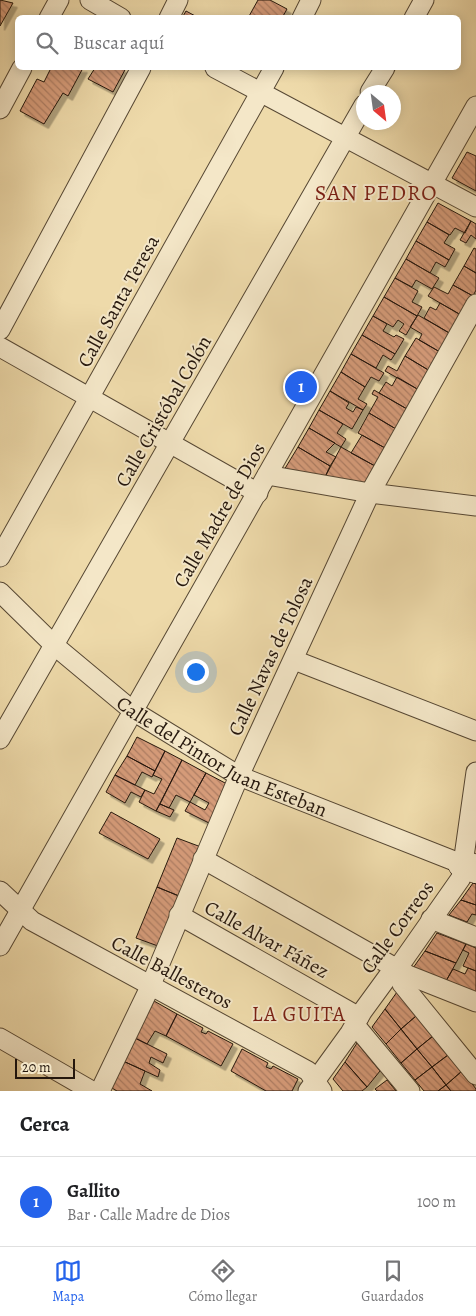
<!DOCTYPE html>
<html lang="es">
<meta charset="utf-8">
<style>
:root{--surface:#fff;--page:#f6f6f6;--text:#202124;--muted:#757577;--line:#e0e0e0;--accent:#2563eb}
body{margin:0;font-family:Alegreya,serif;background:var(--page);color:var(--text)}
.compass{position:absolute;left:356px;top:85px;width:45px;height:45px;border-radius:50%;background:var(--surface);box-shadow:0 2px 12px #0003;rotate:151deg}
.scale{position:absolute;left:15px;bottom:12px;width:60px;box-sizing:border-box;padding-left:5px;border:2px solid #25170d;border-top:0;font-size:14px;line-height:18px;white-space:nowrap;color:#25170d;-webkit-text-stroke:4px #f4e7c8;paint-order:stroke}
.you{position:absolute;left:195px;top:671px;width:18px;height:18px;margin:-12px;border:4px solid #fff;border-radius:50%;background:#1a73e8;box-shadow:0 0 0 8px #1a73e833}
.badge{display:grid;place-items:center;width:32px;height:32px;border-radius:50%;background:var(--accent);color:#fff;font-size:16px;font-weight:700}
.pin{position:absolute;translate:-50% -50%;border:2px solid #fff;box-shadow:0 1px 5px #0006}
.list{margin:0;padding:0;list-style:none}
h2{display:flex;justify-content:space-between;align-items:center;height:65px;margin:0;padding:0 20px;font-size:21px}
h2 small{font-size:16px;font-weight:400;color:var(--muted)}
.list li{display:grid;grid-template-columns:32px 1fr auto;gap:15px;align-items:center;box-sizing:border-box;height:90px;padding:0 20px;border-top:1px solid var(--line)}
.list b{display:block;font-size:19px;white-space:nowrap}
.list p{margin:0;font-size:16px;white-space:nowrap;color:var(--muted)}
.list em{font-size:16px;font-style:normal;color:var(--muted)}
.icon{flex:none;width:28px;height:28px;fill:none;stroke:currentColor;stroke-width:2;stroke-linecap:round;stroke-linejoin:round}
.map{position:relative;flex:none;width:476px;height:1091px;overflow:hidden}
.search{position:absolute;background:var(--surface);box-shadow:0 2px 12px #0003;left:15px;right:15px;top:15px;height:55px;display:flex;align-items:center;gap:12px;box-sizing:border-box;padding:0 18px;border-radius:8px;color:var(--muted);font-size:19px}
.sheet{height:155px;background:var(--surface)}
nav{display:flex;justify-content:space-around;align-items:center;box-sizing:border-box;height:70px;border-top:1px solid var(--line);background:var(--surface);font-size:14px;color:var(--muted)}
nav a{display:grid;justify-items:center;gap:2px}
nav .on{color:var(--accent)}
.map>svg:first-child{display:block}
.building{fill:url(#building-back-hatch);stroke:#25170d;filter:url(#shadow)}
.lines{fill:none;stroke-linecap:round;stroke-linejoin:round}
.street-casing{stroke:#574834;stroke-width:21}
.secondary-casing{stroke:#25170d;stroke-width:29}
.street{stroke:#f4e7c8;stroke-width:19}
.secondary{stroke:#f4e7c8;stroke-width:28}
.labels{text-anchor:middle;stroke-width:4;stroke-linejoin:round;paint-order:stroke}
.street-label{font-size:20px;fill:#25170d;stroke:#f4e7c8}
.neighbourhood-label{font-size:21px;letter-spacing:1px;fill:#7a1f14;stroke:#f4e7c8}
.quarter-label{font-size:22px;letter-spacing:1px;fill:#7a1f14;stroke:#f4e7c8}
</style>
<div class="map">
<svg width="476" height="1091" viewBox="0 0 476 1091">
<defs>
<pattern id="building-back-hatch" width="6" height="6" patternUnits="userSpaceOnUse" patternTransform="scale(1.25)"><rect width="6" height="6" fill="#d59b79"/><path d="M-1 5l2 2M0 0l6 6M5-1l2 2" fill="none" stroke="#ad7d62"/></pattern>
<filter id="shadow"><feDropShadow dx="4.5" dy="4.5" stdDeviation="0" flood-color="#0004"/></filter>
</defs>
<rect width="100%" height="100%" fill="#eedaaa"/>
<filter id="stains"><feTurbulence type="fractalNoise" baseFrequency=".004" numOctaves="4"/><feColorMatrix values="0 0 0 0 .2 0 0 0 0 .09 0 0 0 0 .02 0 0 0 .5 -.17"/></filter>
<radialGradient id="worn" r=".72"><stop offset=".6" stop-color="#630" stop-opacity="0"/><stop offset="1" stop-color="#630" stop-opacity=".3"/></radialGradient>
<path class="building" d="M0 0 13 3 0 26Z
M258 0H270L287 9 282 18H248Z
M186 11 199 18H182Z
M51 68H83L68 96 63 93 44 124 20 111 37 79 44 82Z
M95 68H126L113 92 88 79Z
M467 152 476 156V191L452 178Z
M438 203 471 221 465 233 455 228 450 235 427 222Z
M471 221 476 224V239L471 235 466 243 460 240Z
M427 222 449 235 444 243 455 249 449 260 416 241Z
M416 241 449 260 445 267 436 262 430 273 406 259Z
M474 248 476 249V273L464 266Z
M406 259 439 278 432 289 416 280 412 287 395 278Z
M464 266 476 273V290L473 296 453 285Z
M395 278 418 291 412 302 422 307 417 316 384 297Z
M453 285 473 296 461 315 428 296 434 287 448 294Z
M384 297 417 316 406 335 399 331 404 324 398 320 393 327 373 316Z
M440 303 461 315 451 334 424 318 430 307 436 310Z
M418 315 451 334 440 352 419 340 422 334 410 327Z
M373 316 387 324 383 331 394 337 396 335 404 339 395 354 362 335Z
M362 335 395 354 391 360 383 355 376 368 351 354Z
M416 338 440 352 430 371 405 356Z
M351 354 384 373 379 381 371 377 365 387 341 372Z
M405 356 430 371 419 390 385 371 388 366 397 371Z
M341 372 365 387 358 399 367 404 363 410 330 391Z
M397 377 419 390 407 409 379 393 386 382 392 386Z
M374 390 407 409 396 429 369 413 378 397 372 394Z
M330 391 349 403 346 408 353 412 356 407 363 410 352 429 319 410Z
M319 410 343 424 337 433 346 439 341 447 309 428Z
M369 413 396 429 385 448 358 433Z
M309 428 335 443 326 452 336 457 330 466 298 447Z
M362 435 385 448 375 466 351 453Z
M298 447 330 466 325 477 284 470Z
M341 447 375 466 365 483 325 477Z
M137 737 165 751 155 771 127 756Z
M165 751 182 760 156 811 139 802 145 790 154 794 162 779 153 775Z
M127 756 155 771 152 777 142 772 135 785 115 775Z
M182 760 206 773 190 802 176 795 169 808 160 804Z
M206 773 227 784 211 824 185 811 190 802 205 810 209 803 194 795Z
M115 775 145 790 141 797 131 792 125 803 106 792Z
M160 804 174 810 170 817 156 811Z
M111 812 160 839 148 859 99 833Z
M177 838 201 847 179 896 157 887Z
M473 883 476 884V905L461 900Z
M157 887 179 896 158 946 136 938Z
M461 900 476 905V915L472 914 467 922 449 915Z
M437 933 466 944 456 963 425 951Z
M466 944 476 948V971L463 966 469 953 463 950Z
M425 951 456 963 446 981 413 968Z
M468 968 476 971V993L446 981 453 969 465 974Z
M397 992 416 1016 401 1029 385 1009Z
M154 1001 177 1014 166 1036 155 1031 147 1044 135 1038Z
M385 1009 401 1029 386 1044 372 1027Z
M177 1014 203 1028 201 1032 206 1034 208 1031 233 1044 221 1066 166 1036Z
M416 1016 433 1036 417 1049 401 1029Z
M401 1029 417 1049 401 1063 386 1044Z
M433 1036 448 1055 432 1067 417 1049Z
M135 1038 167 1054 163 1063 151 1057 149 1063 160 1070 158 1077 123 1061Z
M357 1043 380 1071 367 1087 345 1062Z
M242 1049 268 1063 266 1067 271 1069 273 1066 298 1079 292 1091H266L231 1071Z
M417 1049 432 1067 415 1080 401 1063Z
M448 1055 462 1071 446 1085 432 1067Z
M123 1061 145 1071 140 1084 152 1091H117L110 1087Z
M345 1062 367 1087 362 1091H343L333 1079Z
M432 1067 446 1085 438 1091H424L415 1080Z
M462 1071 476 1089V1091H451L446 1085Z
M387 1080 396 1091H377L375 1089Z
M446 1085 451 1091H438Z"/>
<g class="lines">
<defs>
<g id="street">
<path d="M90 0 121 18"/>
<path d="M49 18 59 0"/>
<path d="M169 18 178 0"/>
<path d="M302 18 311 0"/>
<path d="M414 18 424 0"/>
<path d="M215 68 476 207"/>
<path d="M370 92 385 68"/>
<path d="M0 109 22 68"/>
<path d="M0 330 141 68"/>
<path d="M0 347 258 493"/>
<path d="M267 475 370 493 476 506"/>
<path d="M0 557 274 68"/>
<path id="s1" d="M0 592 55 646 133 711 239 776 462 864"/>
<path d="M294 660 476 731"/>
<path d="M0 739 364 105"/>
<path d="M203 859 408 975 476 1002"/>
<path d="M0 891 32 921 308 1071 322 1091"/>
<path d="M179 915 359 1017"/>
<path d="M431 919 476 937"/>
<path d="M0 946 476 106"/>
<path d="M397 967 402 984 476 1075"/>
<path d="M355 1025 410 1091"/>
<path d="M0 1038 92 1091"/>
<path d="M100 1091 150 987 239 776 370 493 476 304"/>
<path d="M308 1091 350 1033 362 1012 389 975 402 962 461 878 476 772"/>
</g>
<path id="secondary" d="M462 864 476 869"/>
</defs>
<use href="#street" class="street-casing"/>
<use href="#secondary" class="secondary-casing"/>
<use href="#street" class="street"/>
<use href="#secondary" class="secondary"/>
</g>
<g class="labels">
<g class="street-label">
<text transform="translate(118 301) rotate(-61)" y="7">Calle Santa Teresa</text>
<text transform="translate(163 411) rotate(-60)" y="7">Calle Cristóbal Colón</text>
<text transform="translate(219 515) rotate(-60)" y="7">Calle Madre de Dios</text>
<text transform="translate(270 656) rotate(-65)" y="7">Calle Navas de Tolosa</text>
<text dy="7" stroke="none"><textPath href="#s1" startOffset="279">Calle del Pintor Juan Esteban</textPath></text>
<text transform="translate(397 927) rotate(-54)" y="7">Calle Correos</text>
<text transform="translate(267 939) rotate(29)" y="7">Calle Alvar Fáñez</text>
<text transform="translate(172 972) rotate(28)" y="7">Calle Ballesteros</text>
</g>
<g class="neighbourhood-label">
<text x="299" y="1021">LA GUITA</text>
</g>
<g class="quarter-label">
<text x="376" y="200">SAN PEDRO</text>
</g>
</g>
<rect width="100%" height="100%" filter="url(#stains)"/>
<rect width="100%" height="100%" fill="url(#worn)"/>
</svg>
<svg class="compass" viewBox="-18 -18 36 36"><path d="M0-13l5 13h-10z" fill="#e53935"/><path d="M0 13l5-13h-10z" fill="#757577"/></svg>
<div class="scale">20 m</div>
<div class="you"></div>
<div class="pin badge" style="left:301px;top:387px">1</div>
<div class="search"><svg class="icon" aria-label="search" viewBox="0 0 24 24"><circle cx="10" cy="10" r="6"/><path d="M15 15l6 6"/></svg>Buscar aquí</div>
</div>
<section class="sheet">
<h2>Cerca<small></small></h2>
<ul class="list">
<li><span class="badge">1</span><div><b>Gallito</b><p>Bar · Calle Madre de Dios</p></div><em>100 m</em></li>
</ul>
</section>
<nav>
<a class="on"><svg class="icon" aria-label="map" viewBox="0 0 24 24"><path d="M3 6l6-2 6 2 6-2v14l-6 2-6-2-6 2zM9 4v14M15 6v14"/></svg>Mapa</a>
<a><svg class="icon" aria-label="directions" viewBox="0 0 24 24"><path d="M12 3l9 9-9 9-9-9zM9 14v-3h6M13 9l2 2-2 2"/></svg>Cómo llegar</a>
<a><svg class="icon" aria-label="saved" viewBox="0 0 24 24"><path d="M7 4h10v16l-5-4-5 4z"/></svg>Guardados</a>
</nav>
